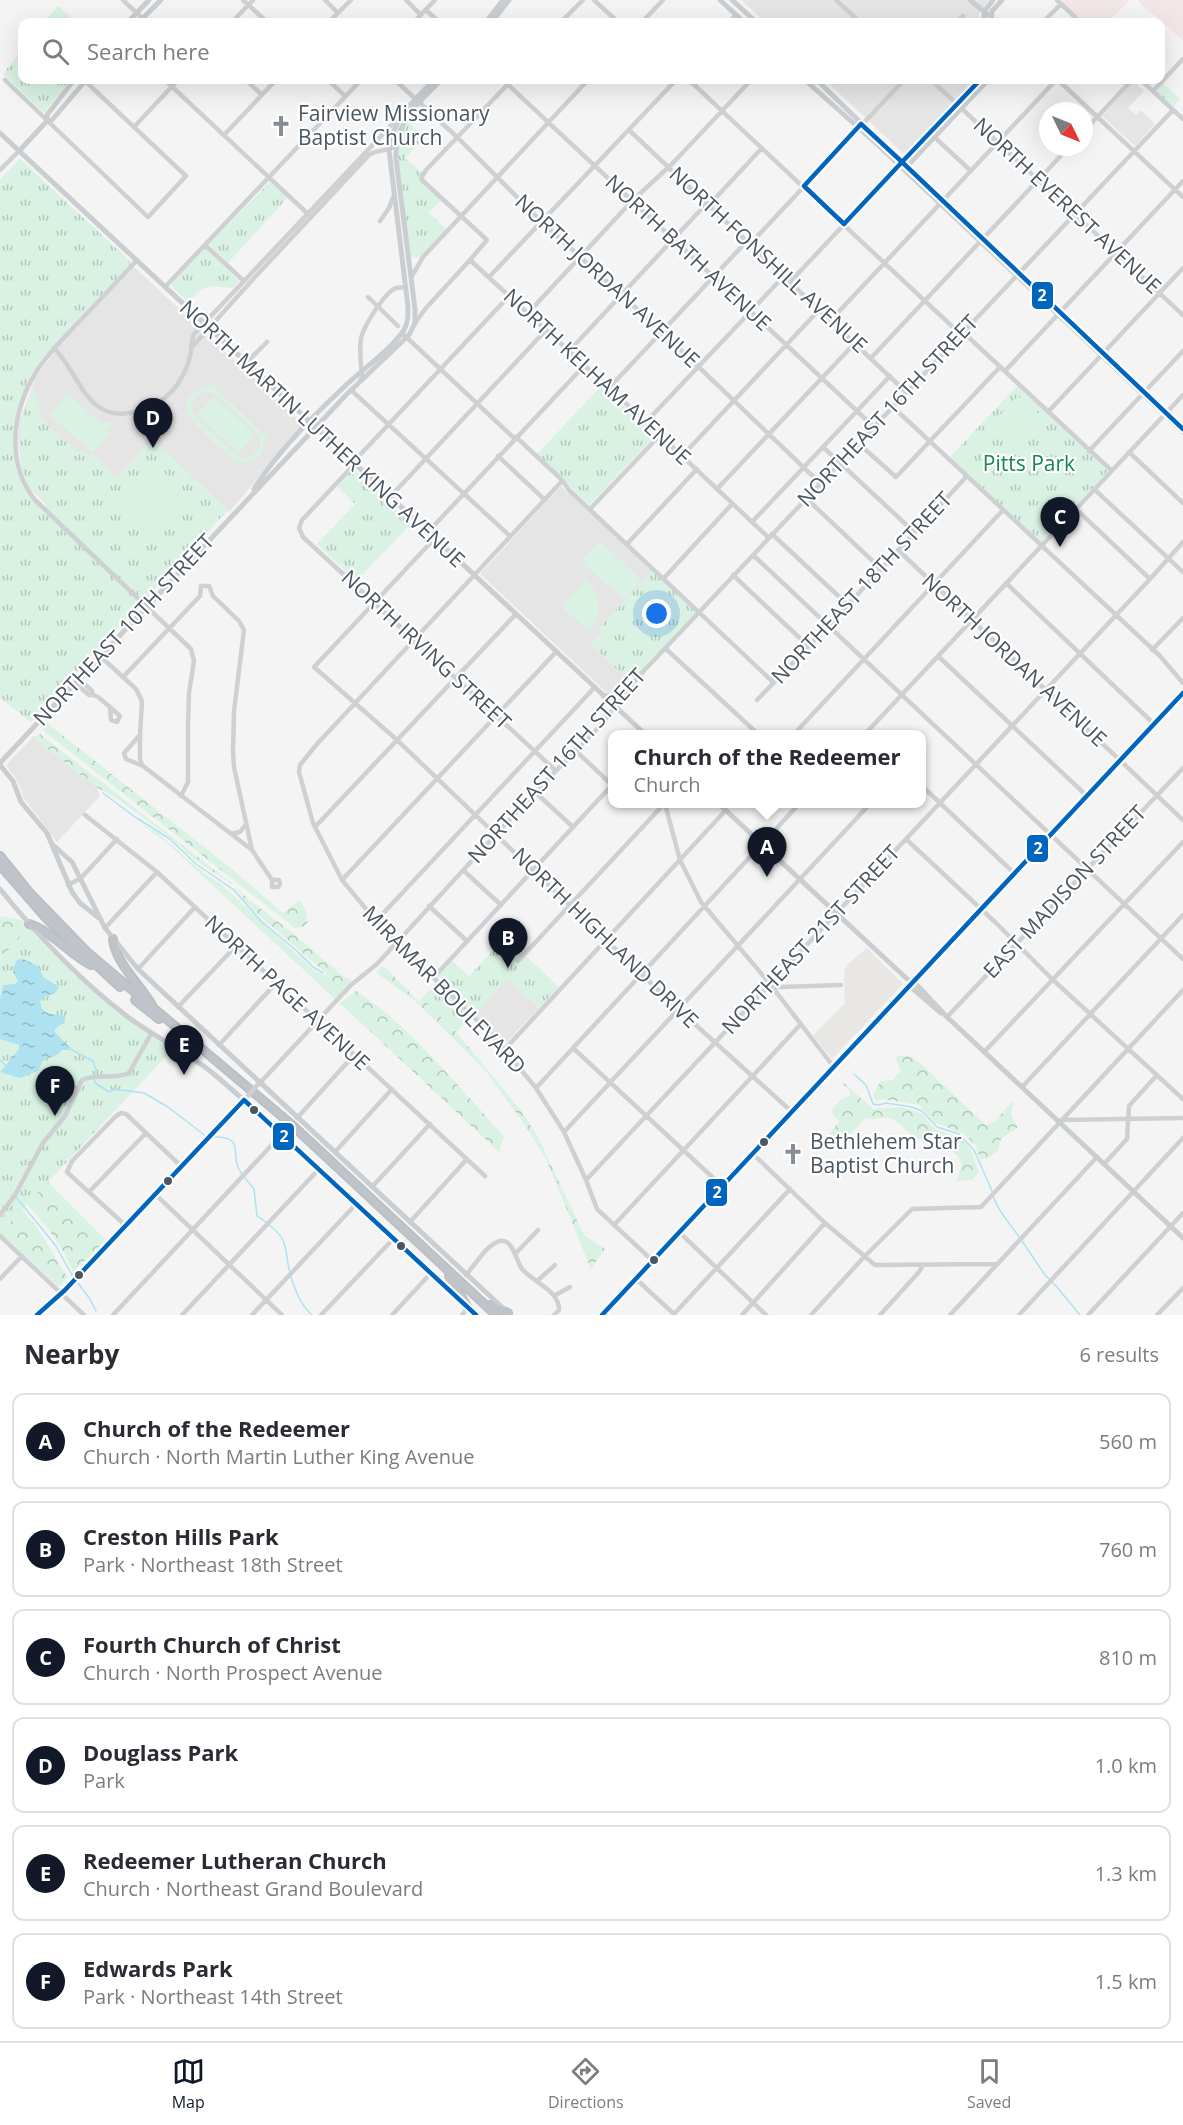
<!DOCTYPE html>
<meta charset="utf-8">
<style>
:root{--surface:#fff;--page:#f7f7f7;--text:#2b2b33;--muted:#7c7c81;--line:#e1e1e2;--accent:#111827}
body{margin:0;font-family:"Open Sans",sans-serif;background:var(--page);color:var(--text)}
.compass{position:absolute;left:1039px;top:102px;width:54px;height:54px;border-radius:50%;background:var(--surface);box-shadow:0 6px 24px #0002;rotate:133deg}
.you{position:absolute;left:657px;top:614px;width:21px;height:21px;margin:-15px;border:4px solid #fff;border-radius:50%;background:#1a73e8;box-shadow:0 0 0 9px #1a73e833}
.badge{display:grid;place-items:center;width:39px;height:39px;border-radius:50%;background:var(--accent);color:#fff;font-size:20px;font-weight:700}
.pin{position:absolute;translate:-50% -50px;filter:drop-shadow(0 2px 3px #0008)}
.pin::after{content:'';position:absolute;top:32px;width:21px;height:18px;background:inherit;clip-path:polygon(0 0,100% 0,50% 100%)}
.popup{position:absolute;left:608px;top:730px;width:318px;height:78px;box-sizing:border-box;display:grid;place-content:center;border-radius:12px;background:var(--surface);filter:drop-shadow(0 2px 4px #0005);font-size:20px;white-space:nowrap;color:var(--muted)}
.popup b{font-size:22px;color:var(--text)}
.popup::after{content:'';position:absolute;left:50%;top:100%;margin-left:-12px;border:12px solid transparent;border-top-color:var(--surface)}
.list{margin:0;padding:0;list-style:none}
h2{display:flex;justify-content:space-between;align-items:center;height:78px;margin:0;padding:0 24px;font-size:26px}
h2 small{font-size:20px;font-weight:400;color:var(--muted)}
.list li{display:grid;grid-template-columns:39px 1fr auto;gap:18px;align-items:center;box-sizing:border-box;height:96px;margin:0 12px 12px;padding:0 12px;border:2px solid var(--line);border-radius:12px}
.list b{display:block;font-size:22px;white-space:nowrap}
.list p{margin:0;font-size:20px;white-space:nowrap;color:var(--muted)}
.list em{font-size:20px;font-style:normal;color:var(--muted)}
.icon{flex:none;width:33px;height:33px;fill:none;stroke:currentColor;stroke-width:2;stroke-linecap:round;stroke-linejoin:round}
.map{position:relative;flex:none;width:1183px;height:1315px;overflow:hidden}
.search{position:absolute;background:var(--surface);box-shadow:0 6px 24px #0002;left:18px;right:18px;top:18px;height:66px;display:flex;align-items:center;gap:15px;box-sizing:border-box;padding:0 21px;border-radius:12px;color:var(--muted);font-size:22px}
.sheet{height:726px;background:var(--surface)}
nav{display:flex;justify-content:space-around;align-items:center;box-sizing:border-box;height:84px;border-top:2px solid var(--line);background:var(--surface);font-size:16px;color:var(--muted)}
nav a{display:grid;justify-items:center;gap:3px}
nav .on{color:var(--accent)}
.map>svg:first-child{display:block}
.commercial{fill:#e8e7e3}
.education{fill:#e6e5e6}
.medical{fill:#f1e7e6}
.grass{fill:url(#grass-tufts)}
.forest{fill:url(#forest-crowns)}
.garden{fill:#d9f2e3;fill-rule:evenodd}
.water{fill:url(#water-ripples)}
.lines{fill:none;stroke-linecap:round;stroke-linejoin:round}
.stream{stroke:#aee2f0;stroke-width:1.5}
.highway-casing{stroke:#b9bec3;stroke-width:10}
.minor{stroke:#ced0d2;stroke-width:4.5}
.major{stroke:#caced1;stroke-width:5}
.highway{stroke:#bec4c9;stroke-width:7}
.minor-bridge{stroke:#ced0d2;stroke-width:4.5}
.bus-1-casing{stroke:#fff;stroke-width:9}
.bus-1{stroke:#0065bd;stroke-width:4.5}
.bus-dot{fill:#4a5661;stroke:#fff;stroke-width:2}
.labels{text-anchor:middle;stroke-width:4.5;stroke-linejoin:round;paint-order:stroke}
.poi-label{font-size:21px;fill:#4a5661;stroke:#fff;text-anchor:start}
.street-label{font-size:21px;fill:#4a5661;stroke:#fff}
.park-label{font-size:21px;fill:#17864f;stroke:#fff}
.line-badge{stroke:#fff;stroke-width:2}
.badge-label{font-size:16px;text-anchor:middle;font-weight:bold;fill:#fff}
</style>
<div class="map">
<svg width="1183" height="1315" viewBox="0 0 1183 1315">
<defs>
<pattern id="grass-tufts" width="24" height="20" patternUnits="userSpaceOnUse" patternTransform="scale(1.5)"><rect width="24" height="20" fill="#d9f2e3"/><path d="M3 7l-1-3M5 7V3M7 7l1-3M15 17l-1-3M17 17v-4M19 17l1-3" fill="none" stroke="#b2c7bb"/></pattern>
<pattern id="forest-crowns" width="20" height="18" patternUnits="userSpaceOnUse" patternTransform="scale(1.5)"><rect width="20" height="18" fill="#d9f2e3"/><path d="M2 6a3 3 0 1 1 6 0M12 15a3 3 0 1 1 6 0" fill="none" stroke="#b2c7bb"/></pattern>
<pattern id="water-ripples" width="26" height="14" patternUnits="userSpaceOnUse" patternTransform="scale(1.5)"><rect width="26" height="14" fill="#aee2f0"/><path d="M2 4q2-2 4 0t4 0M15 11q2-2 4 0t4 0" fill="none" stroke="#90bac6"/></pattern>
</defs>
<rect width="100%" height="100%" fill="#f4f4f4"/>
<path class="commercial" d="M867 948 903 984 832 1059 813 1035 845 1003 844 971 848 964Z"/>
<path class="education" d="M741 0H989L979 14 980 22H765Z
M825 80H975L904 154Z
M1134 81 1144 91 1128 108 1136 115 1141 110 1155 124 1135 146 1102 116Z
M134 267 302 423V427L229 512 153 440 117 478 47 505 29 488 22 470 18 439 20 420 36 377 60 345Z
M561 486 653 570 600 628 603 631 591 644 629 680 620 692H606L480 574Z
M33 737 96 787 100 796 57 842 24 798 18 782 6 765Z
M507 978 539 1008 505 1044 474 1014Z"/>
<path class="medical" d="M1060 0H1130L1108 22H1083Z
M1138 0H1183V41L1156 16 1146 10Z"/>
<path class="grass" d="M58 6 76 22H44Z
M22 49V80H71L44 113 3 74Z
M1163 83 1180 99 1173 107 1157 92 1156 90Z
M406 120 425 137 405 158 422 173 423 185 441 200 429 213 446 229 422 255 416 258 410 255 398 159V143Z
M20 159 129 260 130 265 41 360C21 393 7 427 17 466 21 484 28 497 42 509L47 504 30 488 24 476 20 450 21 421 33 387 38 398 41 415 50 427 75 450 93 455 117 478 153 440 228 510 31 722 0 698V179Z
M270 182 288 197 228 263 209 244Z
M204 249H207L239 281 233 288C210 286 207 282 191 300H186L172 287V283Z
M601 386 656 435 589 505 537 454Z
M1017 386 1108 471 1041 542 950 457Z
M352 470 356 471 411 524 356 581 317 544 355 504 337 486Z
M653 570 696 612 638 674 629 680 591 645 603 631 599 628Z
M26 925C69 974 117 1015 172 1050L0 1233V960L18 940Z
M506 937 559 987 539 1008 507 979 474 1014 438 976 452 961 469 976Z
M437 982 471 1017 456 1032 426 1002 422 1005 418 1002Z"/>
<path class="forest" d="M47 723 232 869 283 913 299 900 305 908 308 922 303 927 295 928 46 733 42 729Z
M40 734 234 885 248 899 289 930 344 977 351 980 350 983 335 999 165 841 141 824C172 838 191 868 221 884L315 971 325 976 326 973 261 917 245 901 235 886 195 860 171 838 116 798 96 787 33 737Z
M0 916 21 920 25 926 18 940 0 959Z
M381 966 385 967 422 1005 426 1002 456 1032 523 1113 538 1137 584 1235 605 1249 591 1269 546 1159 523 1122 484 1069 415 1001 377 973Z
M356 991C387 1011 411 1035 436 1061 459 1086 482 1111 504 1137L499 1152 340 1003Z
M902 1055 912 1057 920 1063 986 1125 995 1121 1012 1102 1014 1104C1008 1115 1013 1118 1018 1127 1010 1135 998 1135 999 1149 993 1155 989 1159 980 1159L976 1146 964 1134 934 1122 919 1105 882 1099 876 1102 873 1094 881 1081 893 1080 901 1071 895 1058Z
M843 1082 873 1109 901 1107 921 1113 933 1127 944 1133 958 1137 970 1148 979 1172 972 1180 957 1181 962 1164 957 1154 946 1146C938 1149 937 1144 930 1141 926 1139 919 1140 916 1138 907 1133 900 1121 889 1118 881 1116 874 1121 866 1118 853 1129 847 1144 828 1140L829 1135 839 1121 833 1115 832 1109 843 1098 850 1096V1091L842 1084Z
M48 1182 106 1240 73 1272C63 1246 46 1225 27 1204Z
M22 1209 42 1235 67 1277 59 1287 0 1233Z"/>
<path class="garden" d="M211 384 267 437C261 444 265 454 255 460 249 463 243 464 237 461 229 458 193 424 189 416 187 412 186 407 187 403 191 387 203 392 211 384ZM203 392H210L218 396 256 433 260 438V447L252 456 243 458 236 455 195 417C189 407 192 397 203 392Z
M68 394 104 427 103 423 115 422 107 431 109 434 92 453 49 414Z
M214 397 255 435 238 453 197 415Z
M1020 397 1044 419 1029 432 1017 435 1009 431 996 419 1016 398Z
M159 465 189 504 188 508 151 538C115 494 114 499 159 465Z
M600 541 641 580 623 600 581 561Z
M586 580C602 594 604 616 588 630L564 609V604Z"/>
<path class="water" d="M23 959 38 966 43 977 59 987 55 993 44 997 40 1001C42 1017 53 1013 65 1016V1022L57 1027 54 1031 72 1050H62L57 1055 43 1060 38 1071 20 1078 0 1072 19 1049V1045L0 1039V999L3 985 15 984 18 981 12 970 17 960Z"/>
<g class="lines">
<path class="stream" d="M103 793 135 817 170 839 196 864 234 890 261 921 298 952 313 967 323 973
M72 1050 93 1061 96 1070 95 1075
M0 1060 5 1065
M854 1074 866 1085 873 1104 878 1105 886 1103 912 1107 922 1111 937 1127 959 1134 974 1150 992 1191
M94 1079 95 1083 109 1092 114 1089 144 1093 168 1107 207 1137
M211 1137C249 1135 227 1156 242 1174
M245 1178 254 1189 257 1216 266 1222
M993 1196C998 1212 1010 1223 1019 1237
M16 1197 56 1246 73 1277
M2 1216H5
M269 1225C290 1240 284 1251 290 1273
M1022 1241 1045 1275 1056 1286 1080 1315
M291 1277C296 1292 300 1304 312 1315
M77 1282 90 1299 96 1311"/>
<defs>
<path id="highway" d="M0 856 29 892 87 952 291 1124 496 1315
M0 865 46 918 120 987
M29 924C52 931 69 954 91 965
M113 939C115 963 142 986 153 1007
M135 1000 159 1019
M449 1276 468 1308
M490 1305 508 1313"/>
</defs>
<use href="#highway" class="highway-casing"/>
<path class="minor" d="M123 0 143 19
M243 0 267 22
M325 0 338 13
M406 0 421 15
M594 0 618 22
M836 0 860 22
M1057 0 1080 22
M426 10 439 22
M183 20 186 22
M232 22 253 0
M329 22 351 0
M414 22 435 0
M561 22 583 0
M642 22 663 0
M729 22 736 15
M957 22 963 16
M1043 22 1061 4
M5 80 148 217 186 176 84 80
M165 80 308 214
M246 80 261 94
M328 80 345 96
M395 80 458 138 541 221 662 332 820 483
M503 80 873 426
M512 80 426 170 421 178 423 181 487 240 470 260 646 422 769 538
M689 80 956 330 966 335 1112 471
M931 80 1183 315
M1058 80 1183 197
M1141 80 1183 119
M1153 91 1183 59
M134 127 178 80
M629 130 906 392
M1084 131 1132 80
M930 133 971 171
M224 135 276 80
M0 170 19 151
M709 205 762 148
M380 221 389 208 393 197
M750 244 904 80
M205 245 244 281
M137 260C117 282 97 303 76 325 62 340 46 355 35 374 12 412 6 464 35 500L191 649 194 661 189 693 188 725V782L181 796
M412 276 423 257 588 80
M489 277 676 80
M790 282 899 166
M165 287 361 80
M509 296 358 457 350 469 302 520 299 528 303 537 555 770
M368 297 398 326
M528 313 632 201 672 164 751 80
M831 320 1056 80
M415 323 426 308 470 260
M402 333 515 439
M54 348C82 376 86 426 139 411 155 407 170 396 179 382 185 373 189 362 191 352 192 345 191 339 194 334L400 116
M191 348 255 277 369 155C378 149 388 152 396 145
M569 351 707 203
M871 358 1069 147
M246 363 267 342
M1005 371 1183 181
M360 381 362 376C361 364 359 350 361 338 364 326 384 293 396 288 398 288 403 287 405 287
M609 388 747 241
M351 390 510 536
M892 406 1160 656 1183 683
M1048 412 1183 268
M646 422 784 276
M516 437 560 478 570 491 773 682
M858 443 896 477 1000 367
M823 447 914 532
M1089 451 1183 351
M1129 452 1183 503
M498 456 545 500
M682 456 820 309
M562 481 317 744 300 765 299 772 313 823 342 880 376 921 493 1036 536 1088 564 1132 586 1180 597 1209 653 1261
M717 489 855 343
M1094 489 1183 572
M390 497 546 330
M806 498 881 569
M590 509 660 435
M1076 509 1150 579
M752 522 890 376
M428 532 584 366
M772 534 848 605
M435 538 314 667 397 740 678 1009 791 1111
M627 544 697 469
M898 550 1183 820
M753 555 1183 959
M733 575 807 645
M664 578 732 504
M1006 583 1154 724
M665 648 758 734
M1152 650 1183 618
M100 656 136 689 142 701 140 735 124 753 126 759 143 766 252 850 272 880V887H278L280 884 279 880H272
M938 656 1087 796
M123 677 200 596 201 586H209L213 596 239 621 244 630 234 711 233 751 234 767 252 850
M75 683 89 695H93L92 691 79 679
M93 695 98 697 110 707 111 720 117 722 120 716 110 707
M757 700 831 623 967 476
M795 733 1003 510
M865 734 1183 395
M140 735V759L142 765
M575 750 612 785
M921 785 1014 873
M535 792 573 827
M665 804 680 860 701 902 770 984 833 1066
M85 815 157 872 485 1176
M315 827 516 614
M231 834 240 832 246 824
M906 839 995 922 1052 979 1183 1099
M463 870 501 905
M342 880 556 652
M68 885 81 878 117 839
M429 906 467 941
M376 921 594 688
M105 928 157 872
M518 961 664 804
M138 969 195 907
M434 977 612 785
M770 984 781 987 841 985
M178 1007 236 946
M947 1017 1183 768
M219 1045 276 983
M573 1048 722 1186
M505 1049 726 810
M984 1052 1183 842
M258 1085 351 985 377 964 535 792 599 727 638 677 1173 110
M1022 1087 1183 915
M536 1088 799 804
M297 1118 354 1055
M1061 1120 1183 1118
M564 1132 870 804
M335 1152 392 1089
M752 1153 825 1223 875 1265 997 1264
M1104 1164 1127 1139 1129 1106 1157 1075
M586 1180 1150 579 1183 542
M372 1187 430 1124
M89 1192 146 1133
M155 1194 282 1315
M0 1215 15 1195 43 1143 65 1116 82 1080C97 1073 114 1080 129 1073L151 1034
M410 1222 467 1159
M125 1225 67 1172 72 1161 116 1116 121 1113 126 1114 181 1166
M614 1225 801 1024
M679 1232 766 1315
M0 1236 84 1315
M515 1254 538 1230
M466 1275C475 1265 487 1244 500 1241 513 1238 516 1261 522 1269 533 1282 560 1291 559 1310L554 1315
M0 1279 22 1256
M636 1279 675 1315
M537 1281 555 1265
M554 1296 570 1287
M674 1314 790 1189
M37 1315 55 1297 65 1290 245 1099
M113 1315 282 1134
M182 1315 319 1169
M252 1315 357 1203
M321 1315 394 1238
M392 1315 431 1273
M462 1315 468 1308
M742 1315 825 1223
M811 1315 864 1257 912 1209 981 1207 1183 990
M880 1315 919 1272 923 1265
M950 1315 1097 1157
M1019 1315 1183 1138
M1088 1315 1183 1213
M1157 1315 1183 1288"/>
<path class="major" d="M720 0 744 22
M732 0 756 22
M970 0 991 17
M128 22 149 0
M139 22 161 0
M486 22 503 0
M492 22 509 0
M984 22V12L993 0
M991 22 992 11 1002 0
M805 80 879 146 1183 432
M817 80 909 170
M47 121V115L74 80
M0 133 645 734
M19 151 47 121 52 120 86 80
M900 164 980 80
M904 166 910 163 988 80
M918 179 1156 402
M254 489C276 454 313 416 343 388 362 369 389 352 404 330 408 323 408 316 408 307L389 150C394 117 412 103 434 80
M603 696 624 694
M0 763 346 395 409 335 415 323V309L396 159C394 123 418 103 441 80
M0 765 13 781 21 802 47 833 72 892 80 903 99 918
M719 804 906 978 917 985 947 1017 1183 1238
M53 845 72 862 105 928 138 969 505 1310
M0 889C38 936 79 980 128 1017 156 1038 189 1053 215 1075 305 1152 389 1235 476 1315
M911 982 912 988 941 1013
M602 1315 914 979 1183 693"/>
<use href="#highway" class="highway"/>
<path class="minor-bridge" d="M246 1098 257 1085"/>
<defs>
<path id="bus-1" d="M861 124 902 162 844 224 804 186Z
M902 162 1183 429
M902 162 980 80
M37 1315 65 1290 244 1100 476 1315
M602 1315 1183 693"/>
</defs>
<use href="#bus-1" class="bus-1-casing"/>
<use href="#bus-1" class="bus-1"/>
</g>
<defs>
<symbol id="church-bare" viewBox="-9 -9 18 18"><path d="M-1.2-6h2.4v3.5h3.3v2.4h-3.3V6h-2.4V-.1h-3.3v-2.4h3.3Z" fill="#868d94" stroke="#fff" stroke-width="2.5" paint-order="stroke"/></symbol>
</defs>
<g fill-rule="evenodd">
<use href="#church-bare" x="266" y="111" width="30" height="30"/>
<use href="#church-bare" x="778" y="1139" width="30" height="30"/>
</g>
<g class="bus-dot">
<circle cx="254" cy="1110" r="5"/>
<circle cx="764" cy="1142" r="5"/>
<circle cx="168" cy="1181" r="5"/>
<circle cx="401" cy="1246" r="5"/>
<circle cx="654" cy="1260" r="5"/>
<circle cx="79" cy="1275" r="5"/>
</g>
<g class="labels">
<g class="poi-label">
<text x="298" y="121">Fairview Missionary<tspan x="298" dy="24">Baptist Church</tspan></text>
<text x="810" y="1149">Bethlehem Star<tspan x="810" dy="24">Baptist Church</tspan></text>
</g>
<g class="street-label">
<text transform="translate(1067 206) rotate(43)" y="7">NORTH EVEREST AVENUE</text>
<text transform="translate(688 253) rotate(43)" y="7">NORTH BATH AVENUE</text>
<text transform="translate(768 260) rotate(43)" y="7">NORTH FONSHILL AVENUE</text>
<text transform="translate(607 281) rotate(43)" y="7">NORTH JORDAN AVENUE</text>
<text transform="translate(597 377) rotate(43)" y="7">NORTH KELHAM AVENUE</text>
<text transform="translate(888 411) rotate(-47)" y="7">NORTHEAST 16TH STREET</text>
<text transform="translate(322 434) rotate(43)" y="7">NORTH MARTIN LUTHER KING AVENUE</text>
<text transform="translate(862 588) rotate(-47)" y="7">NORTHEAST 18TH STREET</text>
<text transform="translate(124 630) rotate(-47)" y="7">NORTHEAST 10TH STREET</text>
<text transform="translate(426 650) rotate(43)" y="7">NORTH IRVING STREET</text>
<text transform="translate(1014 660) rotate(43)" y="7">NORTH JORDAN AVENUE</text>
<text transform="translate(557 766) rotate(-48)" y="7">NORTHEAST 16TH STREET</text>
<text transform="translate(1065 892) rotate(-47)" y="7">EAST MADISON STREET</text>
<text transform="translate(605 938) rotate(44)" y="7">NORTH HIGHLAND DRIVE</text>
<text transform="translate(811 940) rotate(-47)" y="7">NORTHEAST 21ST STREET</text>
<text transform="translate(444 990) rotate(46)" y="7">MIRAMAR BOULEVARD</text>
<text transform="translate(287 993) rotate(43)" y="7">NORTH PAGE AVENUE</text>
</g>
<g class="park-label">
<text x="1029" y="471">Pitts Park</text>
</g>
</g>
<g class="line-badge">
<rect x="1031" y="281" width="23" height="29" rx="6" fill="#0065bd"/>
<rect x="1026" y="834" width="23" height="29" rx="6" fill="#0065bd"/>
<rect x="272" y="1122" width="23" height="29" rx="6" fill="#0065bd"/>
<rect x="705" y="1178" width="23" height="29" rx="6" fill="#0065bd"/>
</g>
<g class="badge-label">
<text x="1042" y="301">2</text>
<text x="1038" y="854">2</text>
<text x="284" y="1142">2</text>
<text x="717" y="1198">2</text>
</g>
</svg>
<svg class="compass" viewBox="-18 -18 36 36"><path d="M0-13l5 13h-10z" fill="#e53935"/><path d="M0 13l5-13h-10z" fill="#7c7c81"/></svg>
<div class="you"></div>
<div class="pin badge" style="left:767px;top:877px">A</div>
<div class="popup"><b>Church of the Redeemer</b>Church</div>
<div class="pin badge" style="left:508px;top:968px">B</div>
<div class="pin badge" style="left:1060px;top:547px">C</div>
<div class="pin badge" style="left:153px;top:448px">D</div>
<div class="pin badge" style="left:184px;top:1075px">E</div>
<div class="pin badge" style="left:55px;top:1116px">F</div>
<div class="search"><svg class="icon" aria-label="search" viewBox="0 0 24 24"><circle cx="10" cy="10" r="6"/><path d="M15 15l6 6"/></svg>Search here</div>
</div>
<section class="sheet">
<h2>Nearby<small>6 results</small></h2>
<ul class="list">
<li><span class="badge">A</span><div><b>Church of the Redeemer</b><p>Church · North Martin Luther King Avenue</p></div><em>560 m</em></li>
<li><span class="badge">B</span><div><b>Creston Hills Park</b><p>Park · Northeast 18th Street</p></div><em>760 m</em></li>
<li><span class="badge">C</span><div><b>Fourth Church of Christ</b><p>Church · North Prospect Avenue</p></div><em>810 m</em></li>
<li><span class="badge">D</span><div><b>Douglass Park</b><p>Park</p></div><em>1.0 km</em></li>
<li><span class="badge">E</span><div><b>Redeemer Lutheran Church</b><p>Church · Northeast Grand Boulevard</p></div><em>1.3 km</em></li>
<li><span class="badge">F</span><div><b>Edwards Park</b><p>Park · Northeast 14th Street</p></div><em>1.5 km</em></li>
</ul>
</section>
<nav>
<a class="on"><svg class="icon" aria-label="map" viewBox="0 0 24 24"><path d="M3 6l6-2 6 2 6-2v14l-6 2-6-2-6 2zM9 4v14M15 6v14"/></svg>Map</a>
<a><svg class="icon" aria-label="directions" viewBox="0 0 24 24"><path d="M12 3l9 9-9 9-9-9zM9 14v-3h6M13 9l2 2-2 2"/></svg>Directions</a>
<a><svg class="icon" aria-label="saved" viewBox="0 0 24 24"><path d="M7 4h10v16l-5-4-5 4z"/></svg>Saved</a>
</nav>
